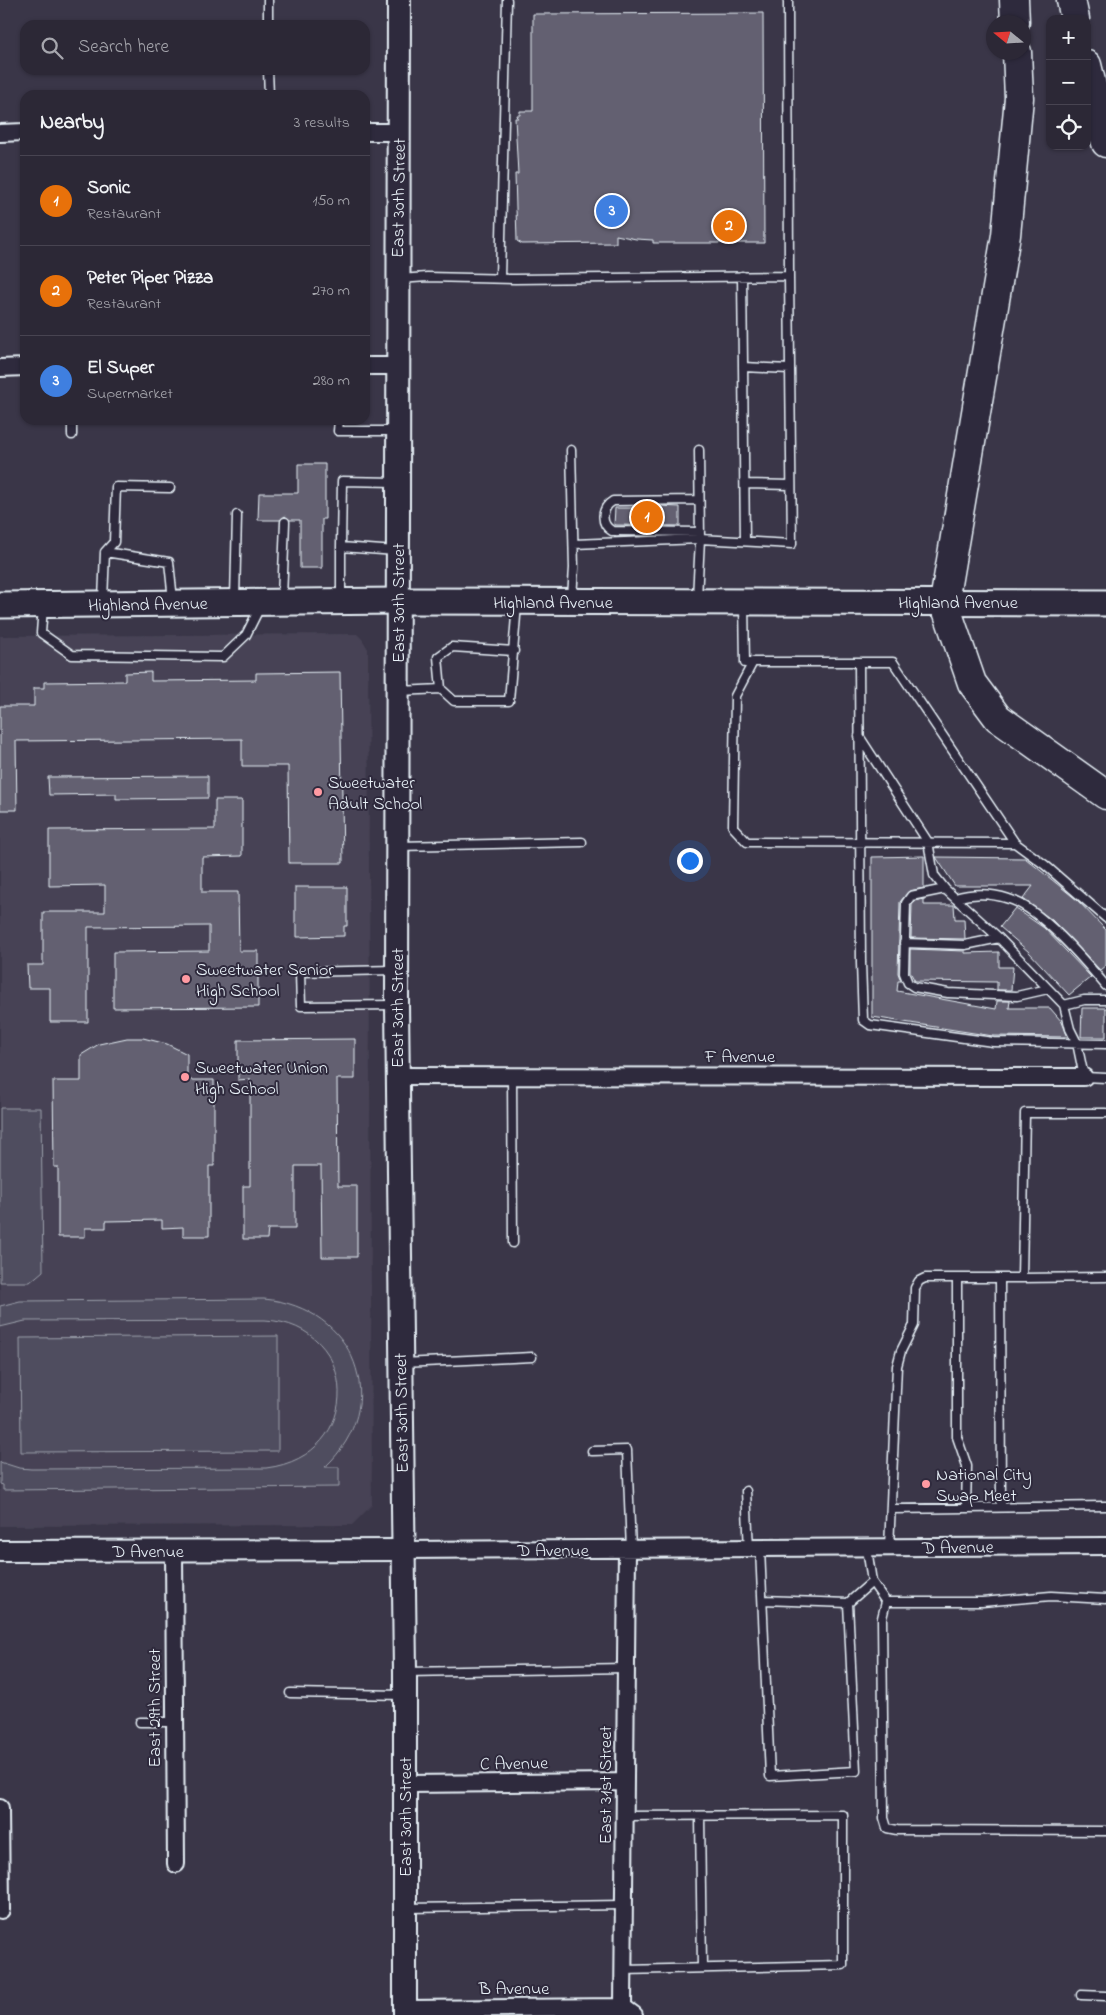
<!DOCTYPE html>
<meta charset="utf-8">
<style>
:root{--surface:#2c2836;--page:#383442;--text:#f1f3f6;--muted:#a6a6ad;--line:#484451;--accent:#db2777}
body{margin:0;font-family:"Indie Flower",sans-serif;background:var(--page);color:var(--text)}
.controls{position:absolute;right:15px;top:15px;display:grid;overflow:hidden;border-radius:10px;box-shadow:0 1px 4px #0004}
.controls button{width:45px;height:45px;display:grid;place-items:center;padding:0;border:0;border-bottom:1px solid var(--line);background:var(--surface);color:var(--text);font:25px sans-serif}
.compass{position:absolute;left:986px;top:15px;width:45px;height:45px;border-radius:50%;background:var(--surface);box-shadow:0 1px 4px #0004;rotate:288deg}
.you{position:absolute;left:689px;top:860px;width:18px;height:18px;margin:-12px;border:4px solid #fff;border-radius:50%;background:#1a73e8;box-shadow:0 0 0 8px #1a73e833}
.badge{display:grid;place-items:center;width:32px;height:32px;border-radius:50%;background:var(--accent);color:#fff;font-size:16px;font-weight:700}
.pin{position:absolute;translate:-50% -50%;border:2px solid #fff;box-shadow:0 1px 5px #0006}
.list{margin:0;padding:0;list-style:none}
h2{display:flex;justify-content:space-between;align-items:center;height:65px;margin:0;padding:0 20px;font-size:21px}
h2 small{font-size:16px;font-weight:400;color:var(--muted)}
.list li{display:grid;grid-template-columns:32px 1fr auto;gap:15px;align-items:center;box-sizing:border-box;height:90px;padding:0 20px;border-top:1px solid var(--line)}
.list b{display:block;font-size:19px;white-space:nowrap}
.list p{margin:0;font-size:16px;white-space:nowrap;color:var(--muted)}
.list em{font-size:16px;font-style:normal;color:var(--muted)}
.icon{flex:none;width:28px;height:28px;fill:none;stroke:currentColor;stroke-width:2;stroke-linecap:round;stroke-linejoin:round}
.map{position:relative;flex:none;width:1106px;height:2015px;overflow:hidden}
.search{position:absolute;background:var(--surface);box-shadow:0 1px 4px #0004;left:20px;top:20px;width:350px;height:55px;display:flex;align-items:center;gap:12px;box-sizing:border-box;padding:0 18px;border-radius:15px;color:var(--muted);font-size:19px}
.panel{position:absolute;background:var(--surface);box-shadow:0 1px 4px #0004;left:20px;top:90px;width:350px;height:335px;border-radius:15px}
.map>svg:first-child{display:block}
.built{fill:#464354}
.green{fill:#504e5f;stroke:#9ca0ac}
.building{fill:#636171;stroke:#e8f1f8}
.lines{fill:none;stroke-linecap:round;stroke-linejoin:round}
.service-casing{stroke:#e8f1f8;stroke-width:11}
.minor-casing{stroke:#e8f1f8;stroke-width:20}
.tertiary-casing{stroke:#e8f1f8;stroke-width:24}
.secondary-casing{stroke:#e8f1f8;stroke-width:26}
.primary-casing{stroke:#e8f1f8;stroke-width:29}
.motorway-casing{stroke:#e8f1f8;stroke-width:31}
.service{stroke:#2f2a3d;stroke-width:8}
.minor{stroke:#2f2a3d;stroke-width:16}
.tertiary{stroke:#2f2a3d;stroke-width:20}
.secondary{stroke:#2f2a3d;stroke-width:22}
.primary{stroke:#2f2a3d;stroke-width:25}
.motorway{stroke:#2f2a3d;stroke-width:28}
.poi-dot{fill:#ff9aa2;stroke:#2f2a3d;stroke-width:2}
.labels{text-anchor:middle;stroke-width:4;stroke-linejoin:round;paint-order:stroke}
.street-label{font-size:18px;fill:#e8f1f8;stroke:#2f2a3d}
.poi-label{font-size:18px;fill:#e8f1f8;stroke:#2f2a3d;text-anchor:start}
</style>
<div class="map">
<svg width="1106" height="2015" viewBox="0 0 1106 2015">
<rect width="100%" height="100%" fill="#3a3648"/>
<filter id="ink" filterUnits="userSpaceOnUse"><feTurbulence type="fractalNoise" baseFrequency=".02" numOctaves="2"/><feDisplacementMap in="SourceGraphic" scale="10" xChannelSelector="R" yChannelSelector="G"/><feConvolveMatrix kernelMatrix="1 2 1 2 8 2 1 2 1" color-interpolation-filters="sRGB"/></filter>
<g filter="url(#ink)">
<path class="built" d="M357 634 362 639 368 649 372 1505 352 1525 0 1526V636Z"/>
<path class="green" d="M0 1108H41L43 1271 30 1282H0Z
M264 1299C355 1307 393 1404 325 1467H339V1487L3 1490V1485L0 1484V1462L19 1468 31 1469 266 1468C366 1456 361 1325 265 1320L25 1321 0 1327V1306L20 1301Z
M278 1336V1451L21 1452 20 1338Z"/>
<path class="building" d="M763 13 764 243H653V240L636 239 616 235V243L522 244 517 241 515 174H518L515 118H518L517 115H520V111H533V14Z
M298 464H325V519H322V568H300V520H290L285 516 280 520H258L259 493H298Z
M659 506 680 507V526L614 525 615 508H659Z
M151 672V681L256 680V673L340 672 343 863H289L288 766H242V739L16 741 17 810H0V706H34V688H44V682L125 681V673Z
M208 776V798L116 799V794L49 795 48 777Z
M215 800H242V856L202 857V892H238L239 951H258V1007L113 1008V952L209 951V926L88 927V1022H50V988H28L27 965H43V912H105V885L49 886V830L215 829Z
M924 856V888L909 891 900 902 898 973 901 981H898L897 991 996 1009 997 1001H1010L1009 1008H1050L1062 1022 1068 1037 993 1036 872 1017V857Z
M936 857 1025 858 1077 900 1106 930V965L1100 970 1052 920 1023 899 1033 886H955Z
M295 887H347V926H344V936L297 937V924H295Z
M924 899V905H954L955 919H964L965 939 911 938 912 905 914 901Z
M1015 908 1044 928 1091 977 1069 995 1029 952 1000 927Z
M910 949 965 951V953L999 952V967H1013L1011 990H997V982L915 981 910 972Z
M1082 1008H1106V1037H1081Z
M127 1038H143L167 1044 187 1054V1080H214V1166H209V1236H183V1227L162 1228V1220L106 1221V1228H85V1237H58V1167H54L53 1081H81V1055L99 1044Z
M355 1039V1079H337L338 1186H357V1257H322L321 1166H295V1229H268L267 1239H243V1186H250V1079L238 1080V1040Z"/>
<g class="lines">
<defs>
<path id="service" d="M268 0V25
M268 70 269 95
M742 276 745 541
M500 278 507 0
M400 279 427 277 515 279 789 276 788 0
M743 367 790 369
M339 420 338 431H396
M72 435V420
M571 450 574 568 572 597
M395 482 342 481 341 547 396 551
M745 484 791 485
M699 500 613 501C601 508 600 524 612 531L700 532
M574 544 700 539 699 450
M105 552 114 542 116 487 170 488
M341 597V547
M282 598 285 522
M697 598 700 539 792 544 789 276
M235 599 237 515
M103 600 105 552 169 562 173 600
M744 604 745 663 753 662H893L1015 843 747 842 733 827 735 696 753 662
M43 607 41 633 72 655 223 657 246 635 260 607
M859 662 861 963 863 1020 870 1025 993 1042 1106 1044
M441 689 438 657 452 647 514 651
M400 691 441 689 454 701H509L517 604
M859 736 928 842 934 875 945 889 999 938 1064 1005 1070 1029 1077 1043 1084 1077 1106 1078
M1015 843 1045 865 1106 918
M398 846 582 842
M945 889 911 896 906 903 904 973 908 983 914 987 948 993 1017 996 1048 989
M955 898C972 893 991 893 1009 899 1040 908 1085 961 1106 986
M904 943 965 945 999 938
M395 970 300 972 301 1006 396 1005
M1064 1005 1084 1000H1106
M512 1076 513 1243
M957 1278V1437L967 1466 966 1508
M1000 1278 1001 1507
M1022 1278 1106 1277
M402 1363 532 1357
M592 1451 627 1450 631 1550
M746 1491 749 1549
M891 1509 1106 1506
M889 1548 897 1366 901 1351 914 1325 915 1288 919 1281 925 1278H1022L1025 1113H1106
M760 1549 770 1776 856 1771 848 1603 872 1582 867 1548
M872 1582 886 1602 882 1618 884 1818 887 1828 897 1830 1106 1831
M763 1600 848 1603
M886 1602H982L1051 1596 1106 1599
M407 1672 625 1668
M290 1693 403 1695
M140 1722H174
M700 1816 702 1968
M407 1908 624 1905
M623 1970 843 1965V1815L625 1816
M1081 1995 1106 1996"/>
<path id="minor" d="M365 132H399
M0 133 25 132
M365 366H397
M0 368 25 367
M397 1076 1084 1077
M627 1549 623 2007 634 2015
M402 1550 1106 1546
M174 1551 176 1864
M405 1784 625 1782
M0 1808 1 1910
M406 2009 623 2007"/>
<path id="tertiary" d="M0 1551 402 1550"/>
<path id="secondary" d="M399 0 397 1005 405 1672V2015"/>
<path id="primary" d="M0 605 399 601 1106 603"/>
<path id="motorway" d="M1014 0 1015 22
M1071 0 1075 19
M1017 52 1019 98 1006 235 944 602 972 683 998 718 1106 795
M1087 65 1106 143"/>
</defs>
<use href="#service" class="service-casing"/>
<use href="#minor" class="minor-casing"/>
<use href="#tertiary" class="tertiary-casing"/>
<use href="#secondary" class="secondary-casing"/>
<use href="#primary" class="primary-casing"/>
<use href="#motorway" class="motorway-casing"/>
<use href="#service" class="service"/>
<use href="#minor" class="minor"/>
<use href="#tertiary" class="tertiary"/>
<use href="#secondary" class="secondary"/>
<use href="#primary" class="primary"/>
<use href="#motorway" class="motorway"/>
</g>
</g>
<g class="poi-dot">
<circle cx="318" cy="792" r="5"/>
<circle cx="186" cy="979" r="5"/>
<circle cx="185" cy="1077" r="5"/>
<circle cx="926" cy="1484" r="5"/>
</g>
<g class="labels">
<g class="street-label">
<text transform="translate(398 198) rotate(-89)" y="6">East 30th Street</text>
<text x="553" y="608">Highland Avenue</text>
<text x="958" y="608">Highland Avenue</text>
<text transform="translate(398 603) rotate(-90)" y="6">East 30th Street</text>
<text transform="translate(148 604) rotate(-1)" y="6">Highland Avenue</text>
<text transform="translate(397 1008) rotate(-90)" y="6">East 30th Street</text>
<text x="740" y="1062">F Avenue</text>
<text transform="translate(401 1413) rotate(-91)" y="6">East 30th Street</text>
<text transform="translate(958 1547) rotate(-1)" y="6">D Avenue</text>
<text x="553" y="1556">D Avenue</text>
<text x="148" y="1557">D Avenue</text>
<text transform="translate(154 1708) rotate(-90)" y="6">East 29th Street</text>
<text transform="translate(514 1763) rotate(-1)" y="6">C Avenue</text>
<text transform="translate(605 1785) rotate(-90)" y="6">East 31st Street</text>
<text transform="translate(405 1817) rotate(-90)" y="6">East 30th Street</text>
<text x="514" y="1994">B Avenue</text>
</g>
<g class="poi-label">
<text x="328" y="788">Sweetwater<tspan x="328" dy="21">Adult School</tspan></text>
<text x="196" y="975">Sweetwater Senior<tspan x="196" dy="21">High School</tspan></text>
<text x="195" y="1073">Sweetwater Union<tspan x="195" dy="21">High School</tspan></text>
<text x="936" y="1480">National City<tspan x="936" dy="21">Swap Meet</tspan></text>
</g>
</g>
</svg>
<div class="controls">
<button>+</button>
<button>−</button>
<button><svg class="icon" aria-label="locate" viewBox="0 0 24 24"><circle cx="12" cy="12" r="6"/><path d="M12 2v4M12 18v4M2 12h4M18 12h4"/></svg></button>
</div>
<svg class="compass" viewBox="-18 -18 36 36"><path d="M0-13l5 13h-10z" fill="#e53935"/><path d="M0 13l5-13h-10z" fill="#a6a6ad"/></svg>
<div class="you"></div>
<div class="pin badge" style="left:647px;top:517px;background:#e8710a">1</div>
<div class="pin badge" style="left:729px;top:226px;background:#e8710a">2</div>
<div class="pin badge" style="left:612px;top:211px;background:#3f7fe0">3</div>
<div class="search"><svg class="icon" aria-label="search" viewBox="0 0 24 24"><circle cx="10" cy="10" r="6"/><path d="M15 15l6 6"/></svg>Search here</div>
<section class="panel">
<h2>Nearby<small>3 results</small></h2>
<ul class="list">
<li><span class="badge" style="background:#e8710a">1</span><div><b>Sonic</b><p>Restaurant</p></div><em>150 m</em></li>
<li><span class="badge" style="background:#e8710a">2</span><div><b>Peter Piper Pizza</b><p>Restaurant</p></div><em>270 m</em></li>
<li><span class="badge" style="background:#3f7fe0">3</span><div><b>El Super</b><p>Supermarket</p></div><em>280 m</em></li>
</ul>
</section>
</div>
